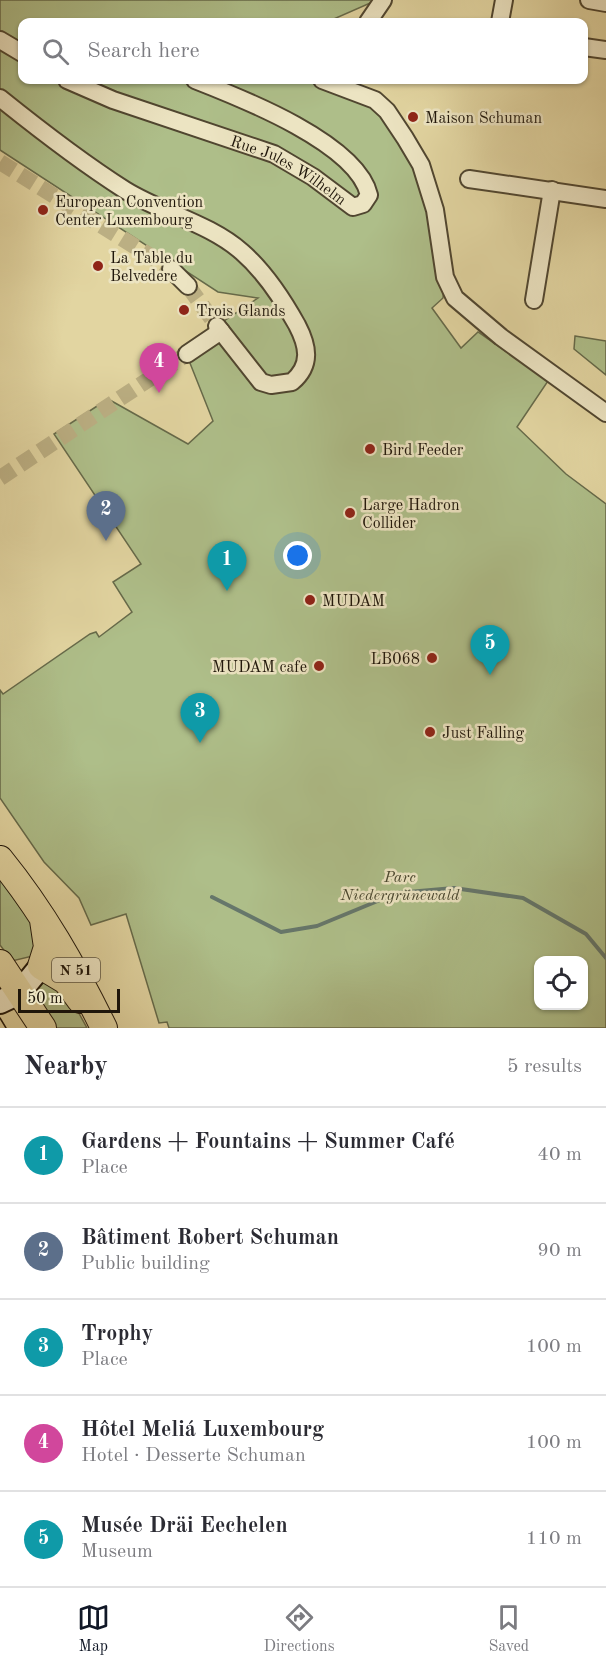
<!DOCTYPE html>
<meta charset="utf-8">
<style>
:root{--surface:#fff;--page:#f2f2f3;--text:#2b2b33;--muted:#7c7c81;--line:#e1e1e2;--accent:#111827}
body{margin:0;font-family:"Old Standard TT",serif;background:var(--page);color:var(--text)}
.controls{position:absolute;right:18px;bottom:18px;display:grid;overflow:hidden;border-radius:12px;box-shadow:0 2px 4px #0004}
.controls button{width:54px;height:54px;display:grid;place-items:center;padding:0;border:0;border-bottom:2px solid var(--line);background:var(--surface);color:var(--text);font:30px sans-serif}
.scale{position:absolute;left:18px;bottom:15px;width:102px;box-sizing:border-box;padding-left:6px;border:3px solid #1f160a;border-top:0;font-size:16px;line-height:21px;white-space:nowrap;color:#1f160a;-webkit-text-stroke:4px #ece4c2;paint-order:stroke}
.you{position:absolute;left:298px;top:556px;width:21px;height:21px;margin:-15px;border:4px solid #fff;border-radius:50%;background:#1a73e8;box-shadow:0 0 0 9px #1a73e833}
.badge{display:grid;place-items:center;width:39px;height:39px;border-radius:50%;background:var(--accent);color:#fff;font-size:20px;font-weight:700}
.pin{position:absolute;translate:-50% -50px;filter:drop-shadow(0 2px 3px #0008)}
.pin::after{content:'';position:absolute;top:32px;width:21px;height:18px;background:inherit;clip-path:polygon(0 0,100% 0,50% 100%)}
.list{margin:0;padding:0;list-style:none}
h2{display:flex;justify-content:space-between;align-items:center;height:78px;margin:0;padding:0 24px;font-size:26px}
h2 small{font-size:20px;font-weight:400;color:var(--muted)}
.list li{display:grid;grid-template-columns:39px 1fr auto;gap:18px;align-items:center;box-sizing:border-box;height:96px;padding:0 24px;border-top:2px solid var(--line)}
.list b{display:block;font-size:22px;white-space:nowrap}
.list p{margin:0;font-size:20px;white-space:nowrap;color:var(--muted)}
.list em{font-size:20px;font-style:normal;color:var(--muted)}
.icon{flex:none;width:33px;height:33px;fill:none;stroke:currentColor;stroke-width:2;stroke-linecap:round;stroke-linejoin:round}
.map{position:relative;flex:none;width:606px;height:1028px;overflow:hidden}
.search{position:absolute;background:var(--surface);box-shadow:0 2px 4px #0004;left:18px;right:18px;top:18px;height:66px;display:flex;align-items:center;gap:15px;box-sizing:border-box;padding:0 21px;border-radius:12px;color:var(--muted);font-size:22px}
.sheet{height:558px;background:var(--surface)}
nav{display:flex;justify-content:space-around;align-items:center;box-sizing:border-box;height:84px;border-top:2px solid var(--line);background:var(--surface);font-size:16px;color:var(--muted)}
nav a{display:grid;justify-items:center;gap:3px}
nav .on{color:var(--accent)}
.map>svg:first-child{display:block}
.green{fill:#aebe89;stroke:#666a4a;stroke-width:1.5;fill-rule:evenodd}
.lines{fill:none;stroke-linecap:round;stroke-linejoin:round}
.stream{stroke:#66776b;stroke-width:4}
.street-tunnel{stroke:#bbaf83;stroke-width:16;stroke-dasharray:16 8;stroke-linecap:butt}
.street-casing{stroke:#504630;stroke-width:20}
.secondary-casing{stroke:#1f160a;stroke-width:26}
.primary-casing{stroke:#1f160a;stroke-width:28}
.street{stroke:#ece4c2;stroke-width:16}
.secondary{stroke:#ece4c2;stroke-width:22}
.primary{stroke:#e2d5a1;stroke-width:26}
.tram{stroke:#1f160a;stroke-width:1.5}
.poi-dot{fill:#8f2418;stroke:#ece4c2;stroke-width:2}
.labels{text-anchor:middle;stroke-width:5;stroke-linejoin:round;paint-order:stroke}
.shield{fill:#ece4c2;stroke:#5c5441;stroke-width:1.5}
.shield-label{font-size:15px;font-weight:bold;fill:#1f160a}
.poi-label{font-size:16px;fill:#1f160a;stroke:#ece4c2;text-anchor:start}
.street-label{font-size:16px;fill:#1f160a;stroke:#ece4c2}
.park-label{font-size:16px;font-style:italic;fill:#4a4830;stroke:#ece4c2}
</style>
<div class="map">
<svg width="606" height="1028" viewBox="0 0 606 1028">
<rect width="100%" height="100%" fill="#e2d5a1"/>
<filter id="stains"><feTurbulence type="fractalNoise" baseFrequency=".00333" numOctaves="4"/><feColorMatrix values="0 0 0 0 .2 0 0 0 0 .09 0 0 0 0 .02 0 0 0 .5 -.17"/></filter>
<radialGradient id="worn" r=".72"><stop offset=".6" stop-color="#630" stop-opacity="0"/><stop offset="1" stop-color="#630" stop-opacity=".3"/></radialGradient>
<path class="green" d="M0 0H377L327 22H22V80H322L375 100 421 165 445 277 443 298 432 308 461 348 478 332 548 381 517 427 566 474 606 504V1028H169L167 1022 159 1023 126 914 91 925 79 898 44 862 0 798V690L3 694 90 634 96 632 99 637 132 612 113 582 141 564 54 434 108 399 188 444 213 421 184 348 258 298 218 292 0 150ZM538 960H584V1005H538Z
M575 336 606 341V375L574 349Z
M0 873 32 915 37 955 12 961 0 945Z
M50 981 75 1006 87 1028H54L33 994 38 982Z"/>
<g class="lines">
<path class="stream" d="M212 897 281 932 317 926 397 893 454 888 523 898 586 934 606 958"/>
<path class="street-tunnel" d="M0 162 171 269
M188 286 217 326
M0 478 187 354"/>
<defs>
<g id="street">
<path d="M589 0 606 3"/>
<path d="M368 22 383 0"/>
<path d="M500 22 504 0"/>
<path d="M0 40 22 53"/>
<path d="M584 47 606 50"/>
<path id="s1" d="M67 80 113 100 274 154 313 177 353 207 363 204 369 195C357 143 241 98 195 80"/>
<path d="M322 80 375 100 387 111 405 138 421 165 435 210 445 277 455 298 501 337 606 413"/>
<path d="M0 98C41 131 81 162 125 190 162 213 209 223 242 252 265 272 282 298 297 325 308 346 312 365 292 382L271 385 261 382 217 326"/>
<path d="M469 179 606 199"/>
<path d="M171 269 188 286"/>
<path d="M534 300 552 190"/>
<path d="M187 354 221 331"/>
</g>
<path id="secondary" d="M0 1002 19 993 41 966"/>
<path id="primary" d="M0 859C43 912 74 967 104 1028
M43 920 47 947 41 966 66 981 80 1000
M0 963 43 1028"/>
</defs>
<use href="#street" class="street-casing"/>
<use href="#secondary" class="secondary-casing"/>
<use href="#primary" class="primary-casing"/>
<use href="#street" class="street"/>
<use href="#secondary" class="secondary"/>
<use href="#primary" class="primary"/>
<path class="tram" d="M0 1018 6 1028"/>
</g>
<g class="poi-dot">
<circle cx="413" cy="117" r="6"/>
<circle cx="43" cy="210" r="6"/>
<circle cx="98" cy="266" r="6"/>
<circle cx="184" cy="310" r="6"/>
<circle cx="370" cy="449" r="6"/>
<circle cx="350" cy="513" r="6"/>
<circle cx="310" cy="600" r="6"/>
<circle cx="432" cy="658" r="6"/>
<circle cx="319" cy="666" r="6"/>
<circle cx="430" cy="732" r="6"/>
</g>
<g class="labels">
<rect class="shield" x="52" y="958" width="48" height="24" rx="4.5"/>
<g class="shield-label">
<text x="76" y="975">N 51</text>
</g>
<g class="poi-label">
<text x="425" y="123">Maison Schuman</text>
<text x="55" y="207">European Convention<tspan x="55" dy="18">Center Luxembourg</tspan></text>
<text x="110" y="263">La Table du<tspan x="110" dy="18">Belvedere</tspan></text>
<text x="196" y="316">Trois Glands</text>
<text x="382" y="455">Bird Feeder</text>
<text x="362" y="510">Large Hadron<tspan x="362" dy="18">Collider</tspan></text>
<text x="322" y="606">MUDAM</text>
<text x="420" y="664" text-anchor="end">LB068</text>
<text x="307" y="672" text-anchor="end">MUDAM cafe</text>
<text x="442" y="738">Just Falling</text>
</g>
<g class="street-label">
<text dy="6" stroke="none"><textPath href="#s1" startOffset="240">Rue Jules Wilhelm</textPath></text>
</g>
<g class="park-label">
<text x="400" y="882">Parc<tspan x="400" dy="18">Niedergrünewald</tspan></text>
</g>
</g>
<rect width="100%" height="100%" filter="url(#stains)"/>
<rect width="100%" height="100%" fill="url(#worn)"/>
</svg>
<div class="controls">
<button><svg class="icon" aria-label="locate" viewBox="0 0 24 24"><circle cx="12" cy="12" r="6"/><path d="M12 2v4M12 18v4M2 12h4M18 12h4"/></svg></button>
</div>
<div class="scale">50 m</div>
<div class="you"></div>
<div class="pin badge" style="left:227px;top:591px;background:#0f9aa8">1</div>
<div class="pin badge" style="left:106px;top:541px;background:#5c6f8a">2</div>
<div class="pin badge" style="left:200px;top:743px;background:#0f9aa8">3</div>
<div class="pin badge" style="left:159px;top:393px;background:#d1479c">4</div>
<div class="pin badge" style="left:490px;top:675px;background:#0f9aa8">5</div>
<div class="search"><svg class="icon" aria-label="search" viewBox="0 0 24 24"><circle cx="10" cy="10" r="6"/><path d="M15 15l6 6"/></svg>Search here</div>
</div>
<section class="sheet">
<h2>Nearby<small>5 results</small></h2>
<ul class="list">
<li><span class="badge" style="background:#0f9aa8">1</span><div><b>Gardens + Fountains + Summer Café</b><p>Place</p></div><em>40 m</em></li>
<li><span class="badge" style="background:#5c6f8a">2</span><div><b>Bâtiment Robert Schuman</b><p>Public building</p></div><em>90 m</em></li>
<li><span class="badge" style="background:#0f9aa8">3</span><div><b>Trophy</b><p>Place</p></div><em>100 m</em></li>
<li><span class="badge" style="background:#d1479c">4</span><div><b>Hôtel Meliá Luxembourg</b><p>Hotel · Desserte Schuman</p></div><em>100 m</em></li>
<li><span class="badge" style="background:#0f9aa8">5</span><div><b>Musée Dräi Eechelen</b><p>Museum</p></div><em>110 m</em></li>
</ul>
</section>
<nav>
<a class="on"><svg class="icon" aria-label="map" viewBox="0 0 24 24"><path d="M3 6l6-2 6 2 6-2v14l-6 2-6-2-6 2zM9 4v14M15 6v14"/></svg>Map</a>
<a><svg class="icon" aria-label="directions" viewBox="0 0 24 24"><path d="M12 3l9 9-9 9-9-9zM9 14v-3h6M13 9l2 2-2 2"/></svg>Directions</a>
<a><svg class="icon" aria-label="saved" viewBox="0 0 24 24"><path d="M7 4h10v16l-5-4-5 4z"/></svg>Saved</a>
</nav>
